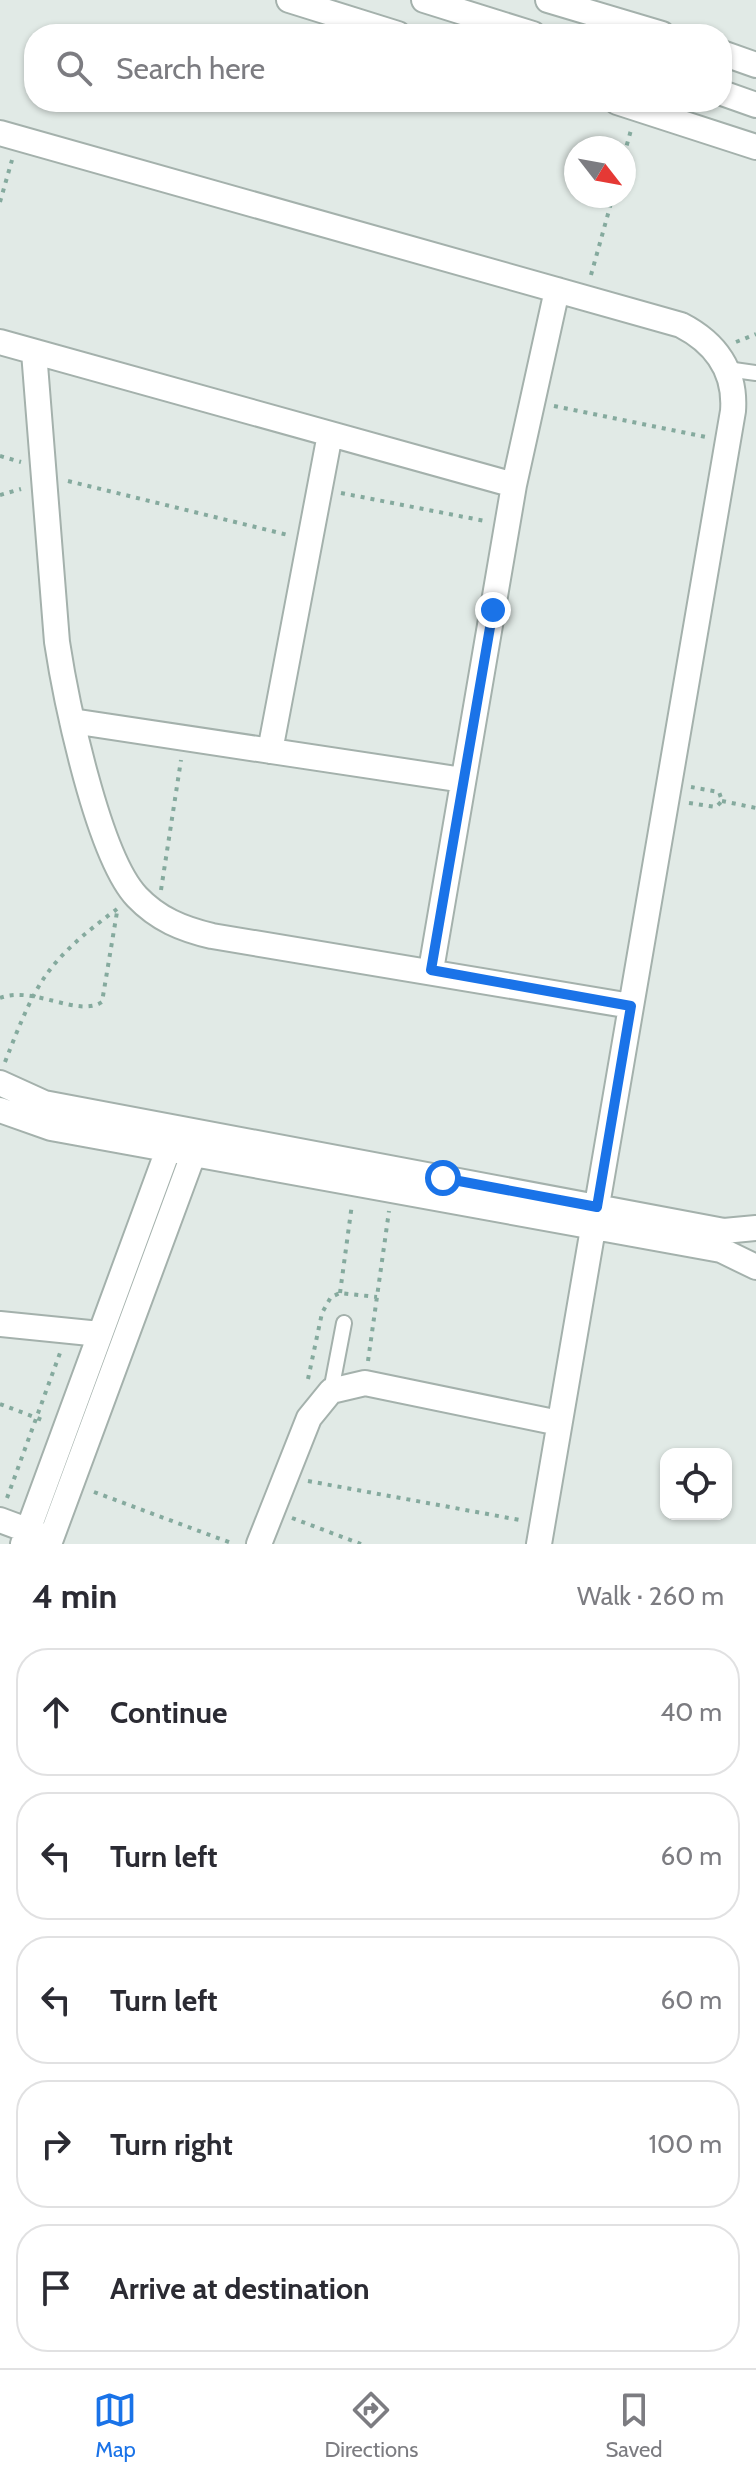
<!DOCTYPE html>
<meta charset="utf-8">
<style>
:root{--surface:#fff;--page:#f2f2f3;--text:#2b2b33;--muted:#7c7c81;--line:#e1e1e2;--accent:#1a73e8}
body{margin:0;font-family:Cabin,sans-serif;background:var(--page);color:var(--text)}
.controls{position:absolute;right:24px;bottom:24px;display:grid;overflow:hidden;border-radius:16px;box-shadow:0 2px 6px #0004}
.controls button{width:72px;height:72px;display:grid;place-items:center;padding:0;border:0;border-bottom:2px solid var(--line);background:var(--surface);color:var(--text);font:40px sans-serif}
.compass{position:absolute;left:564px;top:136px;width:72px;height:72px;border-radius:50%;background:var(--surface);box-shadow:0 2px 6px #0004;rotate:121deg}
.stop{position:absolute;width:24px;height:24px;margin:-18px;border:6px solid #1a73e8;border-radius:50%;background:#fff}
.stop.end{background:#1a73e8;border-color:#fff;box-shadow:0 2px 8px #0008}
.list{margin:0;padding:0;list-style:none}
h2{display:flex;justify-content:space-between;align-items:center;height:104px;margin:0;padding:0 32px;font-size:34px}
h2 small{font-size:26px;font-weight:400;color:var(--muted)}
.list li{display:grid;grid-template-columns:52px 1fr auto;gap:24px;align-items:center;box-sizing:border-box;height:128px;margin:0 16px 16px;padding:0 16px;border:2px solid var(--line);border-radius:32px}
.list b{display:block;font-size:30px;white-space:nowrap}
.list em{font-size:26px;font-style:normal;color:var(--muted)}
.icon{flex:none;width:44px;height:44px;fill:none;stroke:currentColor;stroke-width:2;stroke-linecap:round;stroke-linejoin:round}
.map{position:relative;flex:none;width:756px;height:1544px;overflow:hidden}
.search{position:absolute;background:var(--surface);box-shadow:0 2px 6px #0004;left:24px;right:24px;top:24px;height:88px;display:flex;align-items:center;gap:20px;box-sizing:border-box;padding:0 28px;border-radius:32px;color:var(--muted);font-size:30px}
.sheet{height:824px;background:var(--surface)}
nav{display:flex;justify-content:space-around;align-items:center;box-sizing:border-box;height:112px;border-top:2px solid var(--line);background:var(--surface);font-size:22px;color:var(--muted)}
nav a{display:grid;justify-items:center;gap:4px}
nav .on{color:var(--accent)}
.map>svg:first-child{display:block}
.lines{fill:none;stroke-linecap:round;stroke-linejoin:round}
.service-casing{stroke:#a4b1ac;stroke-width:18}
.minor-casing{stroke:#a4b1ac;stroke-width:28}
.tertiary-casing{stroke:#a4b1ac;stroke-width:28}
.path{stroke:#85aa9e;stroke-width:4;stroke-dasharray:4 6;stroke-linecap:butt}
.service{stroke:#fff;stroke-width:14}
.minor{stroke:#fff;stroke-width:24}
.tertiary{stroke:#fff;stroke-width:24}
.route{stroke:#1a73e8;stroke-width:10}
</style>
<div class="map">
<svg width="756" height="1544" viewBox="0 0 756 1544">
<rect width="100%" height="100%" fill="#e1eae6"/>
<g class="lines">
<defs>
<path id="service" d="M727 369 756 373
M331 1391 344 1323"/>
<path id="minor" d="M289 0 398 34
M617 102 756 147
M0 133 681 325C716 343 736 371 733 411L539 1544
M0 342 514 485
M34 352 57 642C66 701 98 856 137 897 158 919 182 929 212 936L631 1006
M72 721 463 780
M270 751 330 434
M431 970 514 485 557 290
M0 1083 44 1103 724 1231 756 1228
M0 1110 51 1128 721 1250 756 1267
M0 1324 100 1334
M0 1520 43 1536
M23 1544 168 1150
M49 1544 193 1155
M259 1544 309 1418 331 1391 365 1383 559 1423"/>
<path id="tertiary" d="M424 0 533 34
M548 0 662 34
M722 53 756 65
M722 93 756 105"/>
</defs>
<use href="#service" class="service-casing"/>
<use href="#minor" class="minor-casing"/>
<use href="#tertiary" class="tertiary-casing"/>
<path class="path" d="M624 155 631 130
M0 202 12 160
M591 275 613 196
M736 342 756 334
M554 406 706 437
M0 456 21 462
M68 481 288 535
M341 493 485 521
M0 495 21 489
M722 801 756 808
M689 803 716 807 722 801 719 792 691 787
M161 890 181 760
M0 998C33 985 78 1018 102 1002L117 912
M5 1062C37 980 46 962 117 909
M340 1293 352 1204
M368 1361 389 1211
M308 1379 322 1313 331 1297 340 1293 377 1297
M0 1404 45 1421
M308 1481 520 1520
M94 1492 234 1544
M7 1498 60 1353
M292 1518 361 1544"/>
<use href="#service" class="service"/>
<use href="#minor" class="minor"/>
<use href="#tertiary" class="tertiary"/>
</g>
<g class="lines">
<path class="route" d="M443 1178 597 1207 631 1006 431 970 493 610"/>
</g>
</svg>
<div class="controls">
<button><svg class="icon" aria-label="locate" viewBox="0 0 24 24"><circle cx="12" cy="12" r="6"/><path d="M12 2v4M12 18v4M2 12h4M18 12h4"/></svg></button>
</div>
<svg class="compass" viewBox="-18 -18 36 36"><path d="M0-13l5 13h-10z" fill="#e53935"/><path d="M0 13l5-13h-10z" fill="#7c7c81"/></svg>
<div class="stop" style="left:443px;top:1178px"></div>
<div class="stop end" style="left:493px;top:610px"></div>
<div class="search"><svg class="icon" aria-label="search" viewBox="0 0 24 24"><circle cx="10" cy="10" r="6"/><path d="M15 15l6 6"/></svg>Search here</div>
</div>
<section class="sheet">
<h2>4 min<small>Walk · 260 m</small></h2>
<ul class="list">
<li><svg class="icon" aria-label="ahead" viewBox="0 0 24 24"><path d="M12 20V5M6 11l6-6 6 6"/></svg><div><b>Continue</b></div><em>40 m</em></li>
<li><svg class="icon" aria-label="left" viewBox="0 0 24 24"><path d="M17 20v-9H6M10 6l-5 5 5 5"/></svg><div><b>Turn left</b></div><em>60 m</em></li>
<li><svg class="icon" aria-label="left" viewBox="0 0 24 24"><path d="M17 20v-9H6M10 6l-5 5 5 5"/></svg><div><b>Turn left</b></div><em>60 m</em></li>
<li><svg class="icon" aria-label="right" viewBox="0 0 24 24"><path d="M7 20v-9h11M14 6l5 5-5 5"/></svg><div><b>Turn right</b></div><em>100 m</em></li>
<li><svg class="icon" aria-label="arrive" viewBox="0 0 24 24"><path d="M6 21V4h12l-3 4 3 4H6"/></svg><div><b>Arrive at destination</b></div></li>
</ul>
</section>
<nav>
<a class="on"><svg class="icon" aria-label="map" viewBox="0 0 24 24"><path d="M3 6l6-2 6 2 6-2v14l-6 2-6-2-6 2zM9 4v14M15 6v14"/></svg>Map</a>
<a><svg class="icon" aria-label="directions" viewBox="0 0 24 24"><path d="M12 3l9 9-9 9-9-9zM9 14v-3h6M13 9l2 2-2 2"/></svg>Directions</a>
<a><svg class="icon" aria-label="saved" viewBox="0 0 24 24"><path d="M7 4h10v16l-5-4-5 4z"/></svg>Saved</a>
</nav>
